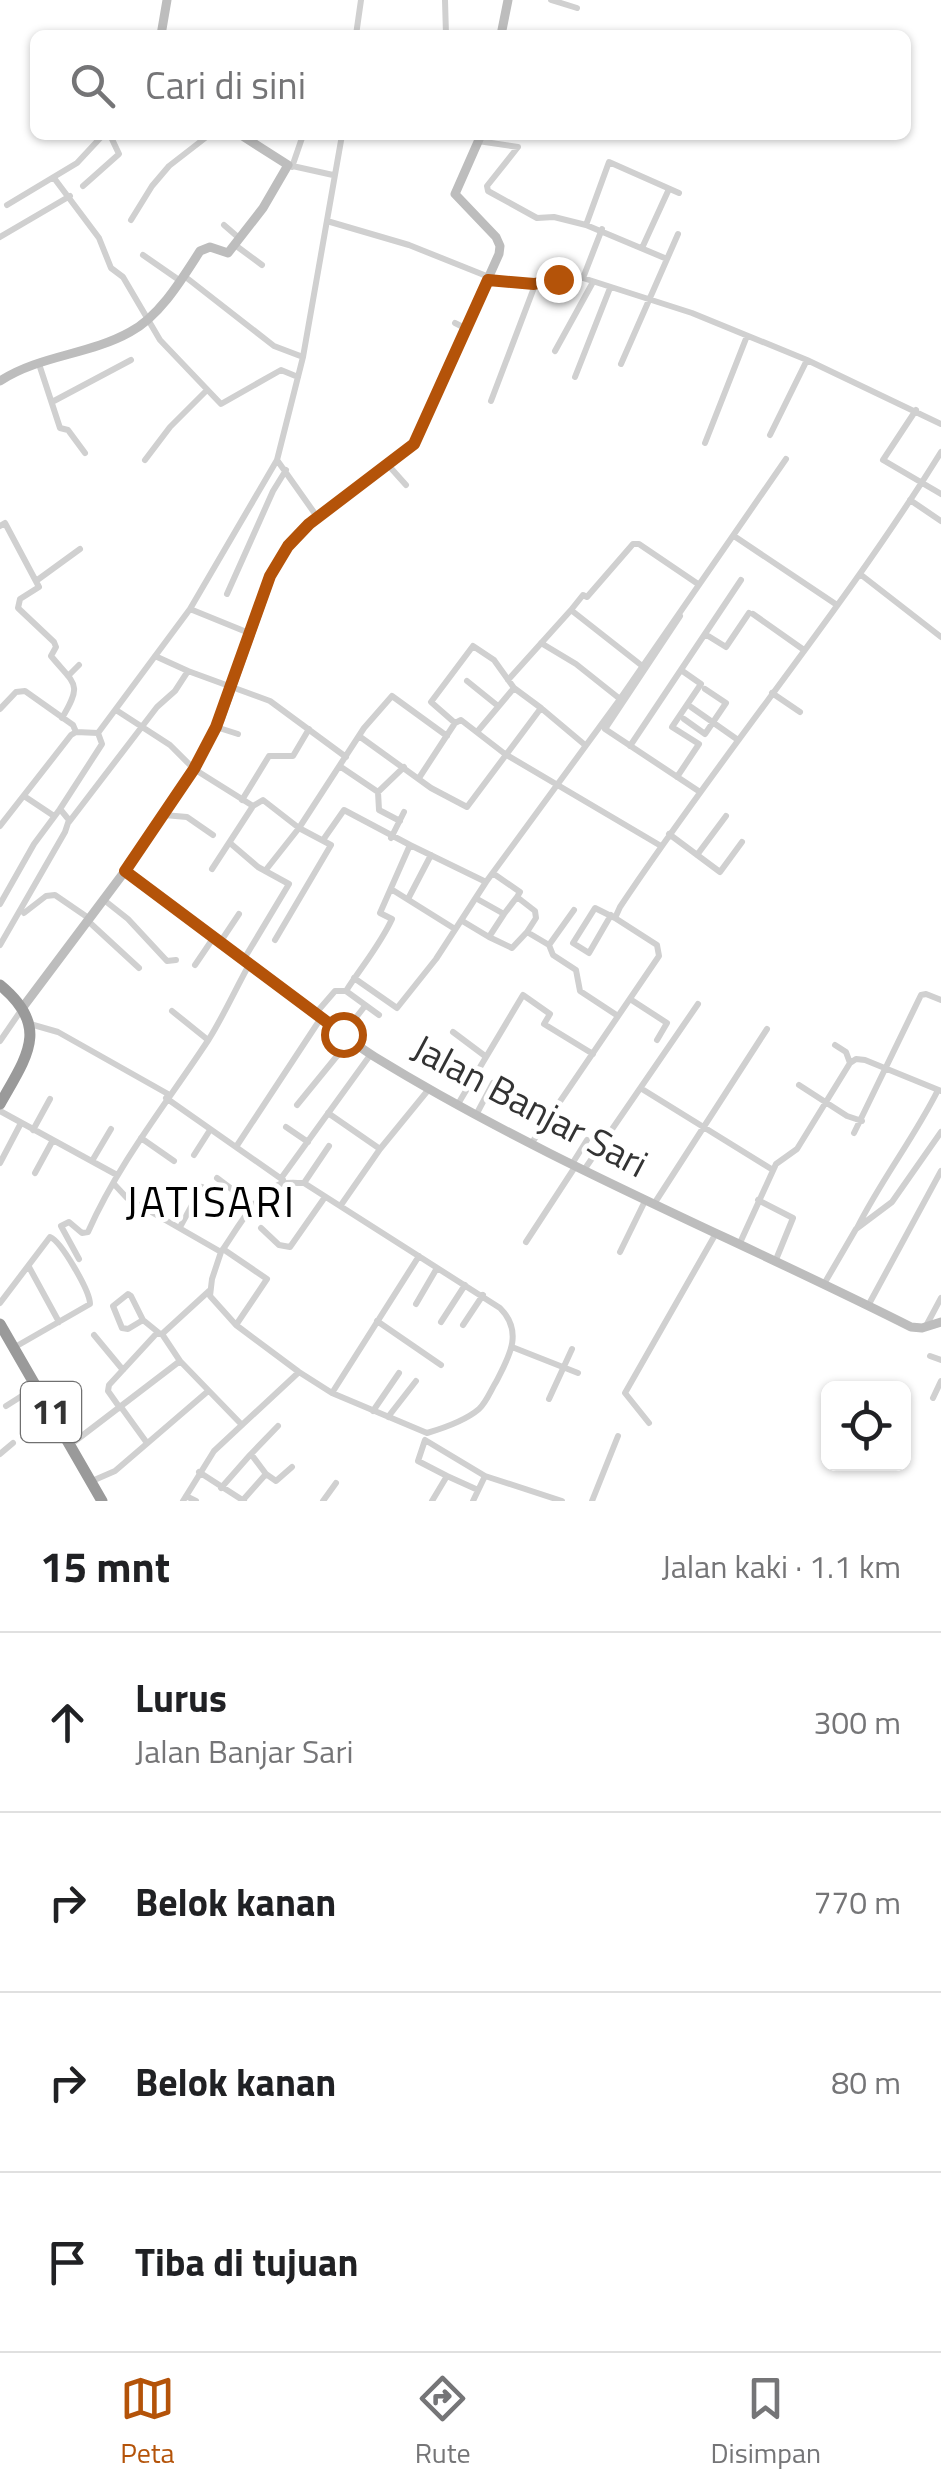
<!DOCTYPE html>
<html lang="id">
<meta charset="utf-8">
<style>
:root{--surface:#fff;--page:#f2f2f2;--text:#202124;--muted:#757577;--line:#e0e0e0;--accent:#b45309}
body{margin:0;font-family:"Titillium Web",sans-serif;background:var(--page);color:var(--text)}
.controls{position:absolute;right:30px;bottom:30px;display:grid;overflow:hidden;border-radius:15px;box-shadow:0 2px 8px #0004}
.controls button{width:90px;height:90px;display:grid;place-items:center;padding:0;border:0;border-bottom:2px solid var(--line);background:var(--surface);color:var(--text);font:50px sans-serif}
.stop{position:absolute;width:30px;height:30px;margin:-22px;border:8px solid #b45309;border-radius:50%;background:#fff}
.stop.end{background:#b45309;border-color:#fff;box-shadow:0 2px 10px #0008}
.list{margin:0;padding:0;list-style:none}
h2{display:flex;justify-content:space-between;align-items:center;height:130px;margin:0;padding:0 40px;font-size:42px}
h2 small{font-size:32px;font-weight:400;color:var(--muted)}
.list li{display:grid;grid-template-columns:65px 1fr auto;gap:30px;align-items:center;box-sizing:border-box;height:180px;padding:0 40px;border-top:2px solid var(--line)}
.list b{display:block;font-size:38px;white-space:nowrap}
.list p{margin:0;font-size:32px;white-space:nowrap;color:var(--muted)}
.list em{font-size:32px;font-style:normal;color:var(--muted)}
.icon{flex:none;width:55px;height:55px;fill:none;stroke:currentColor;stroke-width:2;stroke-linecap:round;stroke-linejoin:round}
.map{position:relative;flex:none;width:941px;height:1501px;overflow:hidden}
.search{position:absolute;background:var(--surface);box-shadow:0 2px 8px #0004;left:30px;right:30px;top:30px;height:110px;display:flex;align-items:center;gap:25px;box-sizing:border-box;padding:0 35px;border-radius:15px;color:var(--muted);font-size:38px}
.sheet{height:850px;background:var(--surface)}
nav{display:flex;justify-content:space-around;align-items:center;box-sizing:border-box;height:140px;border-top:2px solid var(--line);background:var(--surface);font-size:28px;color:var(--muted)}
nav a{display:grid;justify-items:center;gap:5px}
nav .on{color:var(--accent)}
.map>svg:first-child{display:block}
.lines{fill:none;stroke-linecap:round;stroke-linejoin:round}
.street{stroke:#d0d0d0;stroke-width:6}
.secondary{stroke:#bdbdbd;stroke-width:9}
.highway{stroke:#9a9a9a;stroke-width:11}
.route{stroke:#b45309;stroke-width:12}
.labels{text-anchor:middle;stroke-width:10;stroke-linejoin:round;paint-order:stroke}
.shield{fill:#fff;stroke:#707070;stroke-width:2.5}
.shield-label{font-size:35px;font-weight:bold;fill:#333}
.street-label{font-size:38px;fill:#333;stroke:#fff}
.quarter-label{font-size:42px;letter-spacing:2.5px;fill:#000;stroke:#fff}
</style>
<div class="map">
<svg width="941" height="1501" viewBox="0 0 941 1501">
<rect width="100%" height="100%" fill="#fff"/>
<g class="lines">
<path class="street" d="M445 0 446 35
M551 0 577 8
M356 35 361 0
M478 141 518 147 487 186 488 191 537 218 554 217 586 225 667 259
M288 165 333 175
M292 167 303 135
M54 178 99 238 111 268 123 277 160 340 221 404 281 370 298 377
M83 186 119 154 110 135
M7 205 77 163 103 135
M131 220 152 186 169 166 209 135
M327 221 409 245 489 277
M224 225 239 238
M586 225 609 162 679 193
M0 237 70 196
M235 245 262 265
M642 248 669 189
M143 255 179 280
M183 275 274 346 303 357
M583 278 602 229
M487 280 535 285 564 277 583 278 692 313 807 360 941 424
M455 323 465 328
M555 351 593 282
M39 364 60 428 68 430 85 453
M621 364 678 234
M575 377 610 288
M491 401 535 285
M52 402 131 360
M916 410 883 460 941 494
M770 435 807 360
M705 443 747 336
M145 460 170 427 207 390
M277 460 318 518
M389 466 406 485
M910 500 941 521
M0 526 5 523 39 587 20 599 18 608 54 642 56 647 51 656C75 685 83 683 62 718
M734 536 837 605
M860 574 941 637
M36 581 80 549
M227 594 273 491 286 470
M190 609 249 633
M571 610 583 595 587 597 633 544H639L698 584
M753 614 804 650
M680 616 605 729 700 792
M705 634 726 647 749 613
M188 671 270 701 346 757
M68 676 79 665
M508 680 571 610 641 665
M467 681 498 706
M772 693 800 712
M620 699 786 459
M691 707 738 740
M541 708 585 745
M0 709 16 692 25 691 73 725 76 732
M116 710 170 745 194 769 253 806 263 800 299 828 364 728 392 696 447 736
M684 719 705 734 726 703 705 689
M216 727 238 734
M477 732 514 688
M359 736 431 788 467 807 541 708 514 688 494 660 473 646 431 702 455 723
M630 746 741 580
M341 767 378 792 404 767
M677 777 699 744 672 727 701 684 681 670
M419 778 455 723 461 720 505 754 661 846
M378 792 379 810 400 821
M24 796 54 816
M242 800 269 756H293L309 729
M164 815 187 817 213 835
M69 822 157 707 175 691 188 671 155 656
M0 826 71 735 76 732 98 733 190 609 277 460 303 357 342 135
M669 834 720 872 742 842
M391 838 404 812
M323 840 344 810 410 845
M230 843 258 867 289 884 244 959
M697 855 726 816
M212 869 253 806
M265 871 299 828 331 845 275 940
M494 874 520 892 517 897
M486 882 620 699 576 664 541 643
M391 889 455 929
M408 899 431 855
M104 900 128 919 167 961 176 960
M479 900 504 914 489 937 512 948 527 932
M0 904 34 844 60 809
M24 913 46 896 55 895 90 919
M504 914 517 897 535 911 536 918 527 932 549 945 553 955 576 970 580 991 618 1016
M611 915 589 953 573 943 595 908 615 918
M88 921 139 968
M464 922 489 937
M221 941 239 914
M0 945 65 832 69 820 60 809 102 744 98 733
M549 945 574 910
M195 965 214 937
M346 991 379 1015
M630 999 667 1023 657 1040
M172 1011 208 1040
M316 1013 335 991H346C362 966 380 945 392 919L380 913 410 845 486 882 436 959 397 1008 354 978
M30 1024 58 1032 168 1094
M453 1032 485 1056
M343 1034 365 1006
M0 1041 22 1009
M835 1045 846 1052 850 1063
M799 1085 847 1116 862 1121
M642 1089 773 1170
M166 1098 283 1180
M458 1104 523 995 550 1014 544 1024 593 1054
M297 1105 350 1040
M0 1111 117 1175
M328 1113 380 1149
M476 1115 493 1083
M286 1127 308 1142
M33 1130 50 1099
M854 1133 921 995 926 994 941 1000
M141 1138 174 1161
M531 1144 659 956 657 945 615 918 620 907C723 752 843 610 941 452
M236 1147 321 1018
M194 1155 210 1130
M92 1161 111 1129
M0 1163 21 1123
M572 1164 587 1140
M584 1170 698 1004
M35 1173 53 1140
M282 1177 371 1054
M217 1178 254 1206
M304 1183 329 1146
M114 1184 127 1198 221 1252 212 1279 210 1296 236 1325 299 1372 332 1393 427 1433C444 1428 465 1421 479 1409 486 1403 491 1390 496 1382 509 1357 524 1332 500 1308L304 1183C296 1183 287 1182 280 1184 255 1194 236 1231 221 1252
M758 1200 793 1218 775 1262
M654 1204 767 1029
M341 1205 380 1149 429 1089
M180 1227 202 1187
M261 1228 279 1245 290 1247 325 1197
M857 1228C881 1180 914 1138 938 1090
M526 1242 575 1167
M739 1245 776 1164 797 1149 850 1063 856 1059 865 1060 941 1091
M223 1249 267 1279 236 1325
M620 1252 645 1201
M79 1259 61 1226 69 1222 82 1233 88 1232C119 1162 167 1103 209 1039 224 1015 236 988 250 963
M29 1267 59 1322
M824 1284 856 1229 892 1202 941 1132
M0 1303 50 1237C61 1241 90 1291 90 1304L15 1347
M416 1304 437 1268
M869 1304 941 1171
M143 1320 128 1329 122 1328 113 1306 128 1294 131 1296 143 1320 159 1333
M377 1321 441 1365
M441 1322 465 1285
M463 1325 483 1295
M926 1326 941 1298
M162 1334 209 1291
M94 1335 123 1370
M512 1347 578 1373
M930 1356 941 1360
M332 1393 419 1256
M933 1398 941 1381
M549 1399 572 1349
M6 1406 36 1387
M121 1407 147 1443
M120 1408 108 1391 109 1385 156 1334H162L180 1361
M373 1411 399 1373
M388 1417 416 1381
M649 1423 625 1393 715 1235
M425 1440 485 1476 562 1501
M425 1440 418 1461 447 1476 432 1501
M70 1445 180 1361 242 1425
M0 1454 13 1443
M199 1472 244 1501
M266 1474 276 1481 292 1467
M447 1476 478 1490
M92 1481 115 1471 207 1392
M221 1488 250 1455
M186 1496 196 1501
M243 1500 266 1474 251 1454 278 1426
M183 1501 214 1451 299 1372
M323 1501 336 1483
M473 1501 485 1476
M592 1501 618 1436"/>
<path class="secondary" d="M161 35 167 0
M501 35 508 0
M0 381C40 355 89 355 130 332 160 316 182 279 200 251L210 247 228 253 263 208 288 165 241 135
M125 871C178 910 231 949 284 989 314 1012 343 1037 375 1057 546 1162 733 1237 911 1327L922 1328 941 1322
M23 1007 125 871 194 769 220 720 271 576 288 546 309 524 414 444 499 254 500 246 496 237 455 194 481 135"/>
<path class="highway" d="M0 985C51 1027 27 1056 0 1104
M0 1324 102 1501"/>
</g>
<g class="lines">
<path class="route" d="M343 1034 125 871 194 769 216 727 270 576 288 546 309 524 414 444 488 280 534 284 558 279"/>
</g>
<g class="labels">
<rect class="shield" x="21" y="1382" width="60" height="60" rx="8"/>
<g class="shield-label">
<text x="51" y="1424">11</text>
</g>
<g class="street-label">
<text transform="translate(530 1106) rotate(28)" y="13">Jalan Banjar Sari</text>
</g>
<g class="quarter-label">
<text x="211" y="1217">JATISARI</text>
</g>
</g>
</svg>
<div class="controls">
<button><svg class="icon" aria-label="locate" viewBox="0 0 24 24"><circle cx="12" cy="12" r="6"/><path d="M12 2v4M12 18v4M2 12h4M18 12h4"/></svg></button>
</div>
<div class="stop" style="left:343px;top:1034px"></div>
<div class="stop end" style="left:558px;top:279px"></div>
<div class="search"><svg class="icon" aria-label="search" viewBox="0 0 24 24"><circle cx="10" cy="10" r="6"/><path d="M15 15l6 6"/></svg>Cari di sini</div>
</div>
<section class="sheet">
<h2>15 mnt<small>Jalan kaki · 1.1 km</small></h2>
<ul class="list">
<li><svg class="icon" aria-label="ahead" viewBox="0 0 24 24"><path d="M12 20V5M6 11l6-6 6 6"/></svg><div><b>Lurus</b><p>Jalan Banjar Sari</p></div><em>300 m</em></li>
<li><svg class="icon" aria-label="right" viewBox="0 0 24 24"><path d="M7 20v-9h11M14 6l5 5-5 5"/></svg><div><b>Belok kanan</b></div><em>770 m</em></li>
<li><svg class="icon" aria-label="right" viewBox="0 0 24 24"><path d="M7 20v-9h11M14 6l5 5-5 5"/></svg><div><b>Belok kanan</b></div><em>80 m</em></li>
<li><svg class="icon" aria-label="arrive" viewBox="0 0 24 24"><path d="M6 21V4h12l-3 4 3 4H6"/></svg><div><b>Tiba di tujuan</b></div></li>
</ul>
</section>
<nav>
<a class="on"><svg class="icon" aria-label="map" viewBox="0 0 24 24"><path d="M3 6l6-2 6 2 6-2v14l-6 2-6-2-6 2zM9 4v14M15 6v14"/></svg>Peta</a>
<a><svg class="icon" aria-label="directions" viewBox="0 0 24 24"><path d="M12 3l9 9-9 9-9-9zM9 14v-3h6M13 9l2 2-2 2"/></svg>Rute</a>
<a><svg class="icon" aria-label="saved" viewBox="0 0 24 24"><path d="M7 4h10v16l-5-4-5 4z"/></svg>Disimpan</a>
</nav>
